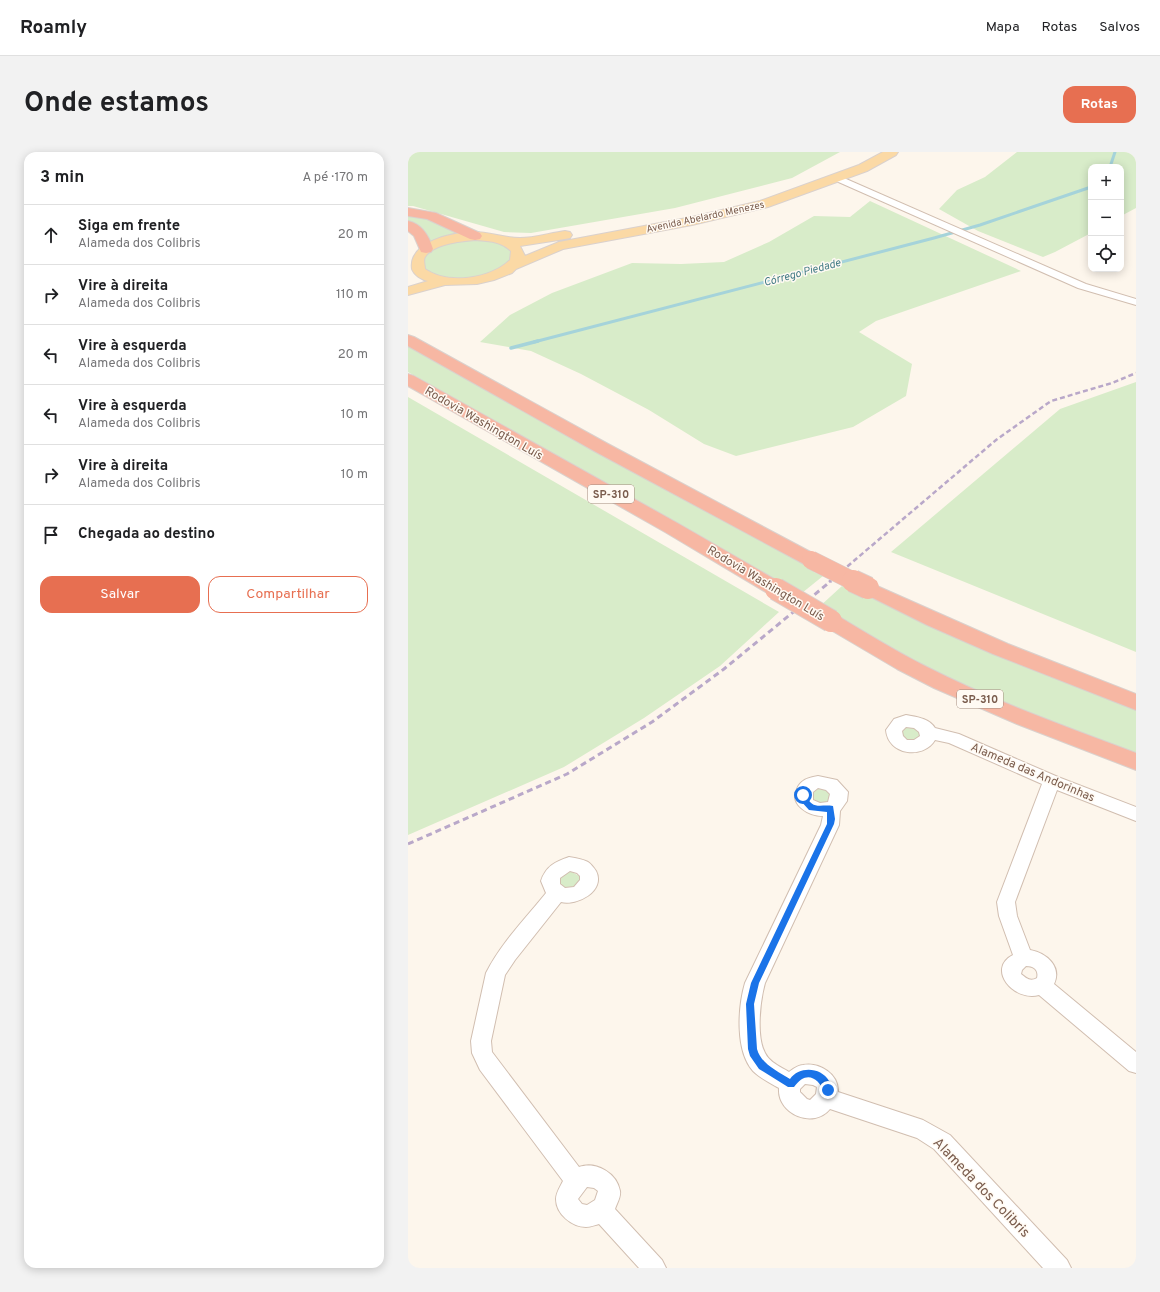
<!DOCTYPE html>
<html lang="pt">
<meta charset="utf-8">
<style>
:root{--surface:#fff;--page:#f2f2f2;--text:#202124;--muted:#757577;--line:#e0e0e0;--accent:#e76f51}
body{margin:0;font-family:Overpass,sans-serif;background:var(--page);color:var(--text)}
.controls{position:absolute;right:12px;top:12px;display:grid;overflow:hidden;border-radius:8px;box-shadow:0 2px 10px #0003}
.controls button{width:36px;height:36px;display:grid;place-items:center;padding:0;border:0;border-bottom:1px solid var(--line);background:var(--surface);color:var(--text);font:20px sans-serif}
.stop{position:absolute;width:12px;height:12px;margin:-9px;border:3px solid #1a73e8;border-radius:50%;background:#fff}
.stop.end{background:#1a73e8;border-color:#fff;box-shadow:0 1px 4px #0008}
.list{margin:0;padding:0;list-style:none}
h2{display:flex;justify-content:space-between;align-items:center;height:52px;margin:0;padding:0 16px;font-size:17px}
h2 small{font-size:13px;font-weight:400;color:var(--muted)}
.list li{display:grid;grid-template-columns:26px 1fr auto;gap:12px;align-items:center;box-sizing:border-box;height:60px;padding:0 16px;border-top:1px solid var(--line)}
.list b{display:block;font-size:15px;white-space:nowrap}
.list p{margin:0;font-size:13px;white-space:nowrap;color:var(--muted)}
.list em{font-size:13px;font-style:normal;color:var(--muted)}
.actions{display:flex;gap:8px;padding:12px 16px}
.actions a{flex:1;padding:9px 0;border:1px solid var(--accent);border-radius:12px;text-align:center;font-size:14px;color:var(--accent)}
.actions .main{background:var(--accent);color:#fff}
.icon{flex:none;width:22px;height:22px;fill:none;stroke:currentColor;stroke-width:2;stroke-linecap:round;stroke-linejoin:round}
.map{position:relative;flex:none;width:728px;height:1116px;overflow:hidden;border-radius:12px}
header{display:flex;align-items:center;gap:24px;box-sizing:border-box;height:56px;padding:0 20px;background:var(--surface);border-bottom:1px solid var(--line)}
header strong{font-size:19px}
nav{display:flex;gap:22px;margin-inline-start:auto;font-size:14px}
.intro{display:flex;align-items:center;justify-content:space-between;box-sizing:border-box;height:96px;padding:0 24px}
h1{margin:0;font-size:28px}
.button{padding:10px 18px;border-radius:12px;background:var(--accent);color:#fff;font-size:14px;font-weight:700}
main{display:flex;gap:24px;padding:0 24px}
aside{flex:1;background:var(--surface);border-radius:12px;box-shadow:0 2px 10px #0003}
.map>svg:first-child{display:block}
.green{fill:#d8ecc9}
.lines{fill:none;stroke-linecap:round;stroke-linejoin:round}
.stream-far1{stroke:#a5d3da;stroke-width:3}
.stream{stroke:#a5d3da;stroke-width:3.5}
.minor-casing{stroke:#d1beb0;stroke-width:2}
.major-casing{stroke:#dad1cd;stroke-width:2}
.highway-casing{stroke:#dad1cd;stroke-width:2}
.minor{fill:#fff;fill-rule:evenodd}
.major{fill:#fbd9a5;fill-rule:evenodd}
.highway{fill:#f7b7a3;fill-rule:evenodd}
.rail-far1{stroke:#b9a8c9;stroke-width:2.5;stroke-dasharray:5 3;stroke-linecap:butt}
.rail{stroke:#b9a8c9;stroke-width:3;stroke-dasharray:6 4;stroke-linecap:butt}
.highway-bridge-far1-casing{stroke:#dad1cd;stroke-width:19;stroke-linecap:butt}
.highway-bridge-casing{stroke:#dad1cd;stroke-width:24;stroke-linecap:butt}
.highway-bridge-far1{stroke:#f7b7a3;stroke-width:18}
.highway-bridge{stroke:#f7b7a3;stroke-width:22}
.route{fill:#1a73e8}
.labels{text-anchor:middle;stroke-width:3;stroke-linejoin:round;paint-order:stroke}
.far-street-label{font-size:10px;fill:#7a5c4d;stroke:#fffaf3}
.far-water-label{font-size:11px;font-style:italic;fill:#437c86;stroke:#fffaf3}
.shield{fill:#fffaf3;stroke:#a28b7f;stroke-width:1}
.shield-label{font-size:11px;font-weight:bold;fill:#7a5c4d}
.street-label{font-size:12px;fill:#7a5c4d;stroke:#fffaf3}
.near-street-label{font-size:14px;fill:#7a5c4d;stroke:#fffaf3}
</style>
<header>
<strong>Roamly</strong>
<nav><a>Mapa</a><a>Rotas</a><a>Salvos</a></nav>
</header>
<div class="intro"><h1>Onde estamos</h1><a class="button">Rotas</a></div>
<main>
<aside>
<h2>3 min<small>A pé · 170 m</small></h2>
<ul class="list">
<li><svg class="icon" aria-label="ahead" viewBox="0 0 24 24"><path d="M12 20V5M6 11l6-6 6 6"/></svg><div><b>Siga em frente</b><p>Alameda dos Colibris</p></div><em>20 m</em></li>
<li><svg class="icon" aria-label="right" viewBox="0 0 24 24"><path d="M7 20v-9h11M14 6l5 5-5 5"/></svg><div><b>Vire à direita</b><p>Alameda dos Colibris</p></div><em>110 m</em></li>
<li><svg class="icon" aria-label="left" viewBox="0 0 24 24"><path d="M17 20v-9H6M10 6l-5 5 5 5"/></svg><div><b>Vire à esquerda</b><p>Alameda dos Colibris</p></div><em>20 m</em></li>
<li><svg class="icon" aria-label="left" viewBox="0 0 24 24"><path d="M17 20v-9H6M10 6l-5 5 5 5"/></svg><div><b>Vire à esquerda</b><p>Alameda dos Colibris</p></div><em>10 m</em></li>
<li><svg class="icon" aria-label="right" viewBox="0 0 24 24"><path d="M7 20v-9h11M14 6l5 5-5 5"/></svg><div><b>Vire à direita</b><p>Alameda dos Colibris</p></div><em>10 m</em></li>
<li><svg class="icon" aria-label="arrive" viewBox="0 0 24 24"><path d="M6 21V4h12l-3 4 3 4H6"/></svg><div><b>Chegada ao destino</b></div></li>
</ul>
<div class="actions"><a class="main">Salvar</a><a>Compartilhar</a></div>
</aside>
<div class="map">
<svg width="728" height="1116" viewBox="0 0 728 1116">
<rect width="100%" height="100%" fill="#fdf6ec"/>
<path class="green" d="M0 0H432L384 26 267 56 123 81 96 80 5 54H0Z
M609 0H728V56L713 64V15H683V81L647 100 635 105 570 79 531 57 549 38 577 25Z
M462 49 613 119 468 169 451 180 504 212 498 244 445 275 328 304 296 292 241 258 173 222 123 199 72 190 102 163 144 141 224 111 273 112 316 110 361 90 406 64 442 65Z
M0 61 21 65 56 81 22 93 0 72Z
M81 87 104 97 105 108 94 118 62 127 27 124 15 116 14 105C29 87 59 88 81 87Z
M0 193 407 417 406 420 415 424 394 441 380 437 0 220Z
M728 230V500L483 400 652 257Z
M0 245 371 460 312 514 236 566 156 615 0 683Z
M434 434 445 439 451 440 524 475 728 557V605L578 543 508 511 411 455Z
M499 575H503L511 578 512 584 507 588H498L495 585 494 579Z
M410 637 418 638 423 643 421 649 412 652 405 648 403 642Z
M159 720H164L171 724V731C166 737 158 738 152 733V725Z"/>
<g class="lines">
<path class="stream-far1" d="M702 15 707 0
M126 190 526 86 572 73 683 35"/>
<path class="stream" d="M103 196 130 189"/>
<defs>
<path id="minor" d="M429 23 678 132 728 147V153L670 136 426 28 424 26 426 24Z
M498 563C508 565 521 566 527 576L551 582 650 625 728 655V669L649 638 607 750 609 764 622 798C639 801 654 815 646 832L728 900V921L721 919 631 843C606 850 578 817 605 803L591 764 589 750 634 632 541 591 527 588C515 608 480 603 478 578L486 567ZM498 575 506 576 511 580 512 584 506 588H499L495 584 494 579ZM618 814C626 814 631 818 629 826 622 830 618 826 613 822L614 818Z
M410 624 429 628 440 640 439 649 432 659 431 673 357 831C352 849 348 884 357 901 361 910 373 915 381 920 385 917 390 913 395 913 411 910 431 922 430 940L515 968 542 983 659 1108 663 1116H635L526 997 509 986 422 957C406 977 369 963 371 936 362 931 352 926 345 919 327 899 330 855 337 831L413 673 415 664C401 664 381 653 389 637 390 634 392 631 395 629 399 626 405 625 410 624ZM410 636 418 638 422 642 420 650 412 651 405 648V640ZM397 932 405 933 409 935 408 942 402 948 399 947 392 940V937Z
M161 705C167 706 174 707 180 710 183 712 186 716 188 719 198 739 169 754 153 750L107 808 97 823 83 889 84 900 171 1015C188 1009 209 1021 212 1039 213 1045 209 1051 207 1057L254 1108 258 1116H231L191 1072C187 1073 182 1075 178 1075 164 1075 148 1062 148 1047 148 1041 152 1035 155 1029L72 918 64 901 63 889 78 821C93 791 118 766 138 741L133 729C138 714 147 710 161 705ZM162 719 169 721 172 724V728L166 735 157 736 152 732V726ZM179 1035 186 1036 190 1039 187 1048 179 1053 174 1052 170 1047Z"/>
<path id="major" d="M475 0H490L488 3 459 19 360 55 284 73 155 97 108 117 104 121 86 128 69 132 37 133 0 143V135L20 129C14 128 6 123 4 117 0 89 47 80 66 80 82 80 96 86 112 86 126 86 142 81 157 79L162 80 164 83 162 86 157 87 112 94 117 104 151 90 284 65 352 49 451 13ZM67 88C81 89 92 89 103 99L102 108C82 127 40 133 17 117 17 113 15 108 17 105 25 92 54 89 67 88Z"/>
<path id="highway" d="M0 56 28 61 72 81 74 84 72 87 67 88 62 87 19 67 0 64Z
M0 69C14 72 21 84 25 97L23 100 18 101 13 100 6 84 0 79Z
M0 183 6 185 200 292 410 404 413 408 410 412 403 414 396 412 188 300 0 194Z
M0 222 6 224 271 372 375 432 378 437 375 442 368 443 361 442 257 380 0 234Z
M460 430 600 492 728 542V558L585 502 519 473 453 440 450 436 453 432Z
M423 462 430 464C458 481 486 498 515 513 583 548 656 574 728 601V618L609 572 526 536 489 517 416 474 413 469 416 464Z"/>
</defs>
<use href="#minor" class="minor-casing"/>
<use href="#major" class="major-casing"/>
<use href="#highway" class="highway-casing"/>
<use href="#minor" class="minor"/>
<use href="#major" class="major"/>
<use href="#highway" class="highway"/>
<path class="rail-far1" d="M421 430 588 288 643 249 704 231 728 221"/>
<path class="rail" d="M0 692 159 622 244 570 316 517 423 429"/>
<defs>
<path id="highway-bridge-far1" d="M403 408 447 430"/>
<path id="highway-bridge" d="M445 429 460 436
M368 437 423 469"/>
</defs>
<use href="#highway-bridge-far1" class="highway-bridge-far1-casing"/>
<use href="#highway-bridge" class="highway-bridge-casing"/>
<use href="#highway-bridge-far1" class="highway-bridge-far1"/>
<use href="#highway-bridge" class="highway-bridge"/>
</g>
<path class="route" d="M392 641H397C404 659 411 652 425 654L427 667 426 672 351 831 346 852 349 897C353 912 369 919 382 927 391 914 413 915 421 929 423 932 424 935 425 938L420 942 417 941C410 925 398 918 386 935H380L351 917 342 904 340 897 338 852 343 831 419 672V660L401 658 392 648Z"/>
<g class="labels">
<g class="far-street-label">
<text transform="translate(297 64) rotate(-12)" y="4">Avenida Abelardo Menezes</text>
</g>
<g class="far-water-label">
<text transform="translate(394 120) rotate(-15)" y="4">Córrego Piedade</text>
</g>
<g class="shield">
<rect x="180" y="333" width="46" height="18" rx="3"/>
<rect x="549" y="538" width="46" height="18" rx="3"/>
</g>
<g class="shield-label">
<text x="203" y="346">SP-310</text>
<text x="572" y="551">SP-310</text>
</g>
<g class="street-label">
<text transform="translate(76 271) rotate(30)" y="4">Rodovia Washington Luís</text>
<text transform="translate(358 431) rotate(31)" y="4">Rodovia Washington Luís</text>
<text transform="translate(625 620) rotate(23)" y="4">Alameda das Andorinhas</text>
</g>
<g class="near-street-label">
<text transform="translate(574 1035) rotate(46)" y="5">Alameda dos Colibris</text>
</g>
</g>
</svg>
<div class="controls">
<button>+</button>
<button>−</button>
<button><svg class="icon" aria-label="locate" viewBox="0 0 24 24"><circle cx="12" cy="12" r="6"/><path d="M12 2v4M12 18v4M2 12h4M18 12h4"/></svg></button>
</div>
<div class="stop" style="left:395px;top:643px"></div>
<div class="stop end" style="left:420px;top:938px"></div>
</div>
</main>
